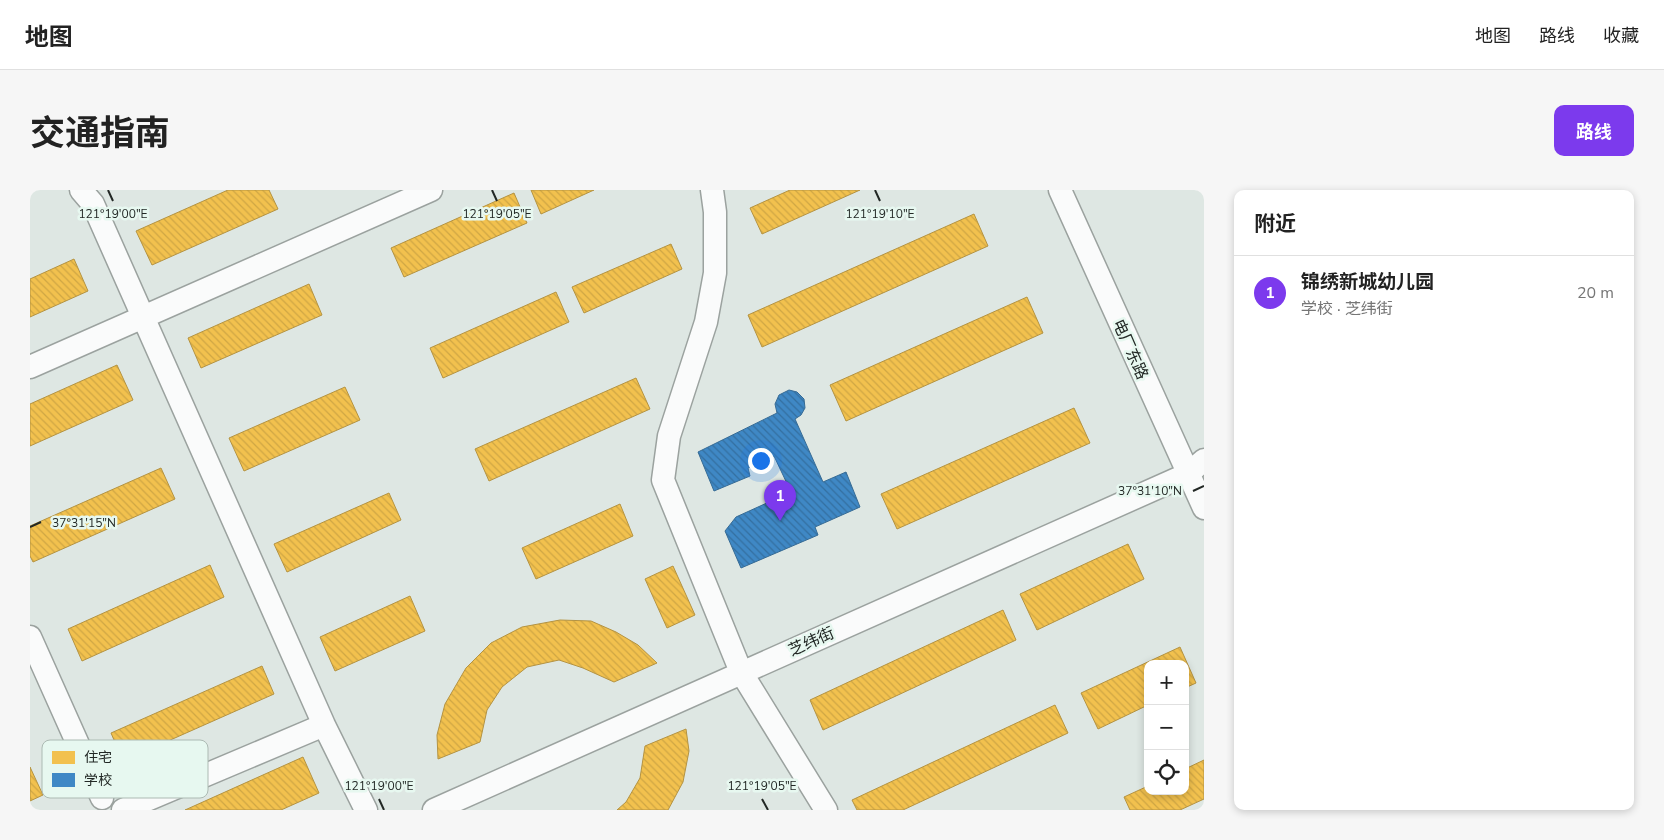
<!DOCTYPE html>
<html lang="zh">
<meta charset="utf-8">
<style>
:root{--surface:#fff;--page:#f6f6f6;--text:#222;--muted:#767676;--line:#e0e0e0;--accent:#7c3aed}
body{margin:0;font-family:"Nunito Sans","Noto Sans SC",sans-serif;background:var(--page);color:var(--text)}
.controls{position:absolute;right:15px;bottom:15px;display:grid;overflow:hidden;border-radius:10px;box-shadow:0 2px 8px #0003}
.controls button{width:45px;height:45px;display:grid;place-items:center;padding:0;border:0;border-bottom:1px solid var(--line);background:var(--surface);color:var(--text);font:25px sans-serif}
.you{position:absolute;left:730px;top:270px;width:18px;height:18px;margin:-12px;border:4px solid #fff;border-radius:50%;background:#1a73e8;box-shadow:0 0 0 8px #1a73e833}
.badge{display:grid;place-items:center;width:32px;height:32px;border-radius:50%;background:var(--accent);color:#fff;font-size:16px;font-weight:700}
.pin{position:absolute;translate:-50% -41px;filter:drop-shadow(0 1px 2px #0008)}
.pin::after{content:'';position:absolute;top:26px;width:18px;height:15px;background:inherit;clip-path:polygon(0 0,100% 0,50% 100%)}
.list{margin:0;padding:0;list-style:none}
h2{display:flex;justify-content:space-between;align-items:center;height:65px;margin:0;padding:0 20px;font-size:21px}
h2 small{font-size:16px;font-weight:400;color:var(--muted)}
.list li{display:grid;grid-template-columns:32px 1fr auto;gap:15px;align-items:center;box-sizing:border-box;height:75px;padding:0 20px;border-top:1px solid var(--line)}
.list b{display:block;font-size:19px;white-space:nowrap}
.list p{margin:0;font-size:16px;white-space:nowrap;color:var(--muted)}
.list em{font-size:16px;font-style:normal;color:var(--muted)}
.icon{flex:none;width:28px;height:28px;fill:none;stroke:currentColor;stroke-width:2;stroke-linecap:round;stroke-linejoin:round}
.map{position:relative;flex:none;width:1174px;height:620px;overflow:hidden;border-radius:10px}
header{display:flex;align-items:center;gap:30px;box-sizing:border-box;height:70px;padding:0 25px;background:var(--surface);border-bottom:1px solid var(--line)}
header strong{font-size:24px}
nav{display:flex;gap:28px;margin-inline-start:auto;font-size:18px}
.intro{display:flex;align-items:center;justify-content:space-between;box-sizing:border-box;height:120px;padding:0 30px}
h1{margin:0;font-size:35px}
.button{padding:12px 22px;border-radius:10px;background:var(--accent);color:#fff;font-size:18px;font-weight:700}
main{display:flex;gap:30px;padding:0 30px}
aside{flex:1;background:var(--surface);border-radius:10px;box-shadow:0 2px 8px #0003}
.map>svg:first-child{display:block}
.homes{fill:url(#homes-back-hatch);stroke:#b49342}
.schools{fill:url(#schools-back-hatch);stroke:#366b95}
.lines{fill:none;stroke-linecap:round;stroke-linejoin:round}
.minor-casing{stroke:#9ba29f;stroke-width:25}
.minor{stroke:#fafbfb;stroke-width:22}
.ticks{fill:none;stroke:#222825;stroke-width:2}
.labels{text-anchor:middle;stroke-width:5;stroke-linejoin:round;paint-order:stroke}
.street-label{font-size:16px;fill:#222825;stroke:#e7f8f0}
.key{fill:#e7f8f0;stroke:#acbab3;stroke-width:1}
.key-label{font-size:14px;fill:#222825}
.ticks-label{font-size:12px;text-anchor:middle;fill:#222825;stroke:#e7f8f0;stroke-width:5;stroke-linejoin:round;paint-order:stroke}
</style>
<header>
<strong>地图</strong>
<nav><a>地图</a><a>路线</a><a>收藏</a></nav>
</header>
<div class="intro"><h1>交通指南</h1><a class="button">路线</a></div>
<main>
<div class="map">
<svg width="1174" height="620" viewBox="0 0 1174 620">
<defs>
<pattern id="homes-back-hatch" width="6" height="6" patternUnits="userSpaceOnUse" patternTransform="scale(1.25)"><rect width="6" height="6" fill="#f2c14e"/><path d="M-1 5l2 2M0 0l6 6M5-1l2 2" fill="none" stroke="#cfa644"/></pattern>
<pattern id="schools-back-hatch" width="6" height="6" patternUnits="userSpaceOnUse" patternTransform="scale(1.25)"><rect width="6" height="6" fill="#3f88c5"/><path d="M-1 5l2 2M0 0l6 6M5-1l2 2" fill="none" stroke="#346fa0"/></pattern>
</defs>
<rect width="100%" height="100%" fill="#dee7e3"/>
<path class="homes" d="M198 0H239L248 19 122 75 106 41Z
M501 0H564L511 24Z
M760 0H830L732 44 720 18Z
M484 3 497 33 374 87 361 58Z
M944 24 958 56 732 157 718 125Z
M641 54 652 79 554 123 542 97Z
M44 69 58 101 0 127V89Z
M279 94 292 125 171 178 158 148Z
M526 102 539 132 413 188 400 158Z
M997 107 1013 143 816 231 800 195Z
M87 175 103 210 0 256V214Z
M606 188 620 219 459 291 445 259Z
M315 197 330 230 214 281 199 248Z
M1044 218 1060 253 867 339 851 304Z
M131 278 145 309 3 372 0 366V336Z
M359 303 371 330 257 382 244 354Z
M590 314 603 346 506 389 492 358Z
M1098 354 1114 389 1007 440 990 404Z
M180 375 194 407 52 471 38 439Z
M643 376 665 425 637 438 615 389Z
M380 406 395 441 305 481 290 447Z
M973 420 986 450 793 540 780 510Z
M530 430 561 431 586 442 608 455 627 473 584 492 553 478 529 470 497 477 472 497 457 520 450 552 408 569 407 545 415 514 436 478 461 453 492 437Z
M1150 457 1166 493 1155 498V474H1118V515L1068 539 1051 503Z
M232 476 244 504 93 571 81 543Z
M1025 515 1038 543 873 620H827L822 610Z
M656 539 659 561 653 592 638 620H587L596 612 610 588 615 556Z
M273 567 289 603 251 620H155Z
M1174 570V609L1150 620H1100L1094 607 1118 596V601H1155V579Z
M0 577 13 605 0 611Z"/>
<path class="schools" d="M759 200 767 202 774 209 775 218 771 225 765 229 793 292 816 282 830 317 785 337 788 345 711 378 695 341 706 327 761 302 744 266 718 278 720 286 684 301 668 262 747 223 745 214 749 205Z"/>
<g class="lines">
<defs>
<path id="minor" d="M51 0 63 14 294 535 336 620
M682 0 685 22V83L676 132 639 246 633 290 711 482 796 620
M1030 0 1174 318
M0 177 401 0
M0 447 72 608
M93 620 294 535
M404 620 1158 284 1174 270"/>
</defs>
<use href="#minor" class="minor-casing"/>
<use href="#minor" class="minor"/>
</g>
<path class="ticks" d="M78 0 83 11M462 0 467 11M845 0 850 11M1163 301 1174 296M0 337 11 332M349 609 354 620M732 609 738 620"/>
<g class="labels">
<g class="street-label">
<text transform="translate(1101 159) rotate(66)" y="6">电厂东路</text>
<text transform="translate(781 451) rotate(-24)" y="6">芝纬街</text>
</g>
</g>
<rect x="12" y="550" width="166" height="58" rx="8" class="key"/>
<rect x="22" y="561" width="23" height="13" fill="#f2c14e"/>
<rect x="22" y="583" width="23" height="14" fill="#3f88c5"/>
<g class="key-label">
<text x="54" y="572">住宅</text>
<text x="54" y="595">学校</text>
</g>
<g class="ticks-label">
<text x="83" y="28">121°19'00"E</text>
<text x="467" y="28">121°19'05"E</text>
<text x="850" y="28">121°19'10"E</text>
<text x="1120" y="305">37°31'10"N</text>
<text x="54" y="337">37°31'15"N</text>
<text x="349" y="600">121°19'00"E</text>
<text x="732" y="600">121°19'05"E</text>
</g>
</svg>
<div class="controls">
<button>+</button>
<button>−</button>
<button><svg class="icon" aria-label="locate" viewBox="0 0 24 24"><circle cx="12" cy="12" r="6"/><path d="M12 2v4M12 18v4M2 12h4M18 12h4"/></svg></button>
</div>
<div class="you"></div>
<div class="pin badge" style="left:750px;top:331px">1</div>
</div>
<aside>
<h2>附近<small></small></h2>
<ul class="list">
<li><span class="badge">1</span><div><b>锦绣新城幼儿园</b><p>学校 · 芝纬街</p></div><em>20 m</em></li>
</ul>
</aside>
</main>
